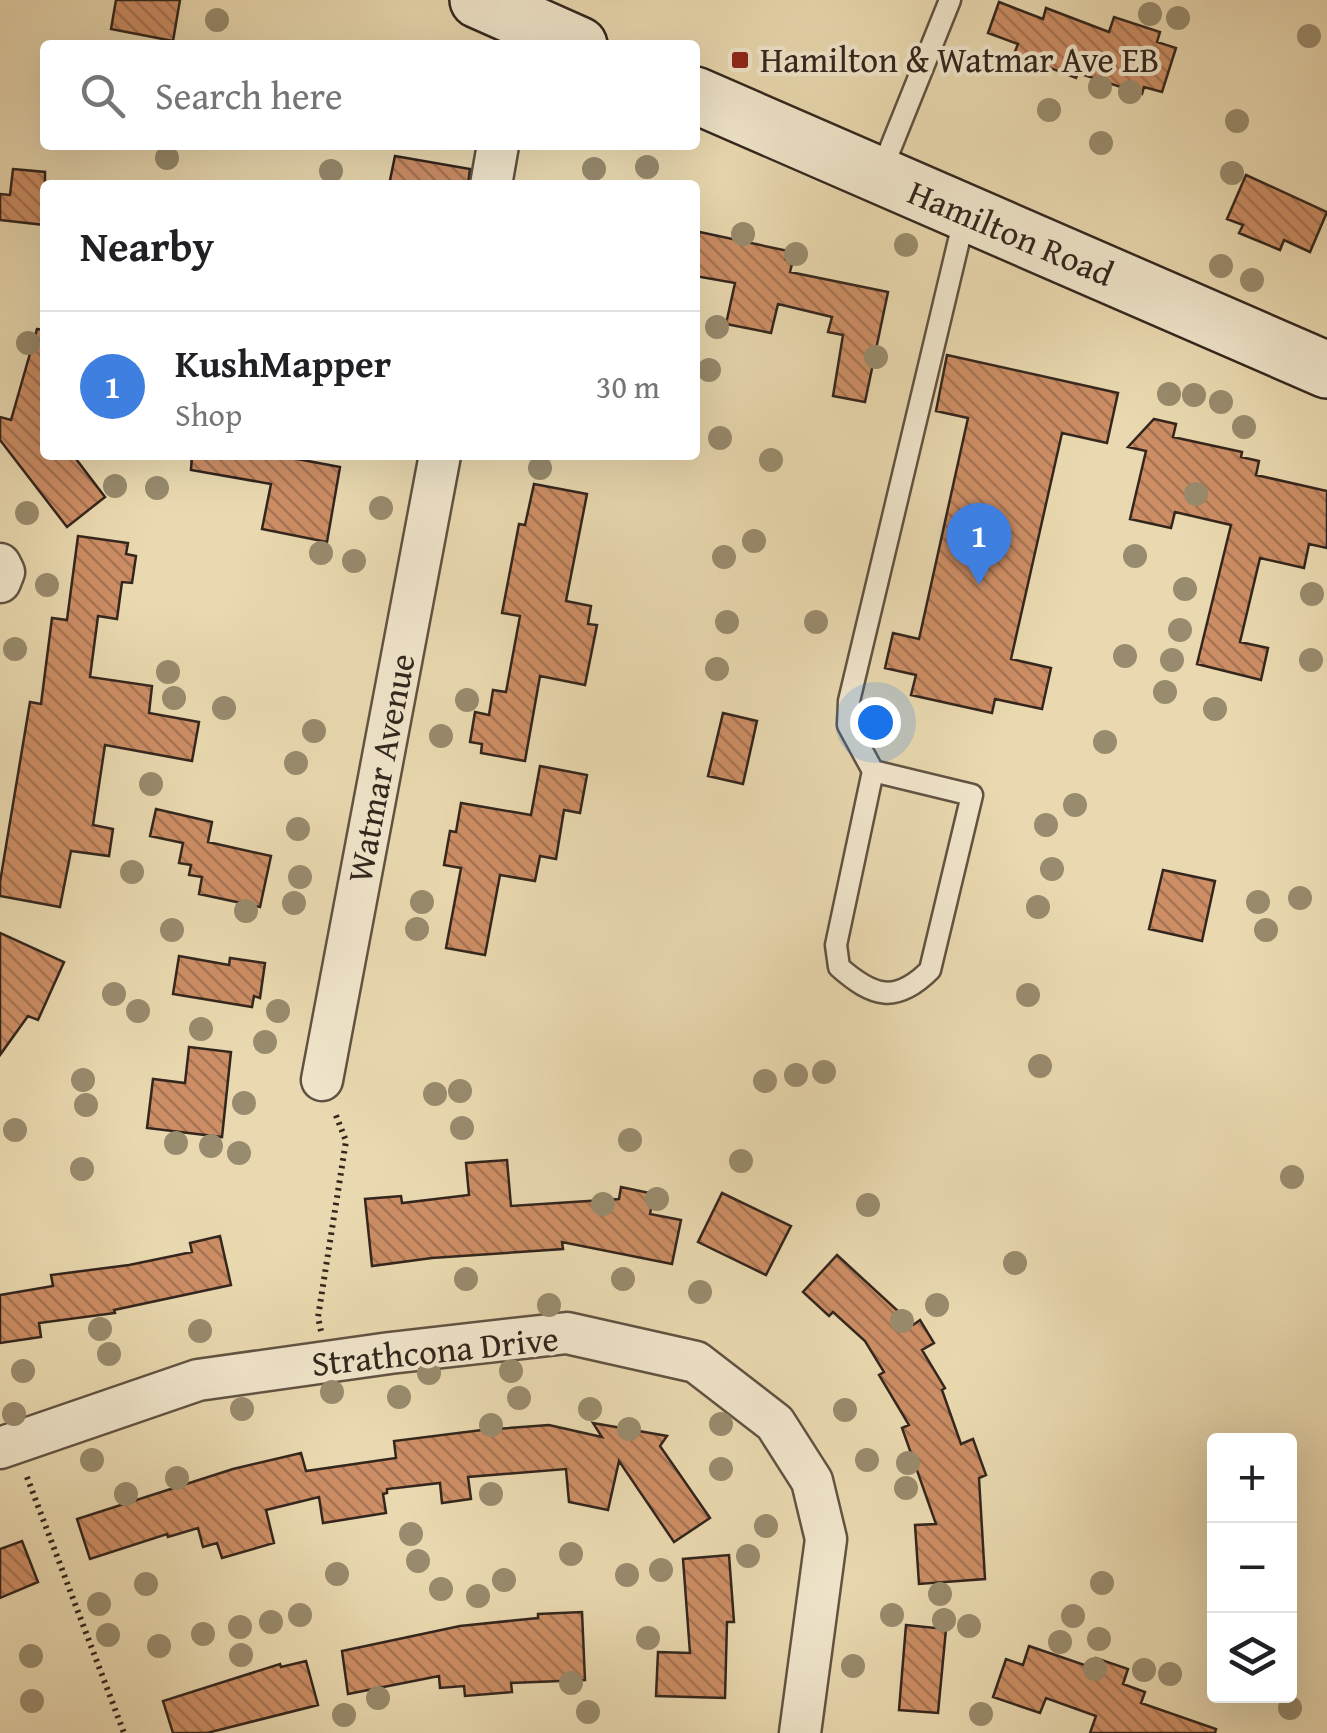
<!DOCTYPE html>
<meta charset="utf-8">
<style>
:root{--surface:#fff;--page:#f2f2f2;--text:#202124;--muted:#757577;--line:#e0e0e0;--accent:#0f766e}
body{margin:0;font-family:"Gentium Book Plus",serif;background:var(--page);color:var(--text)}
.controls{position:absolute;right:30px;bottom:30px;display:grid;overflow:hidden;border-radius:10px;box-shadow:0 10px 40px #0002}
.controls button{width:90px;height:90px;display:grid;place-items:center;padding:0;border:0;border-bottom:2px solid var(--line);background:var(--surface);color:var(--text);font:50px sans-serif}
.you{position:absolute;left:875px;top:722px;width:35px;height:35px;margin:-25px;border:8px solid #fff;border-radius:50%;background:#1a73e8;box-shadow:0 0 0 15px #1a73e833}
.badge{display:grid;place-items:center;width:65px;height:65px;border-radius:50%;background:var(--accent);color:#fff;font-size:32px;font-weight:700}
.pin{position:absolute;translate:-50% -82px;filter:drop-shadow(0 2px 5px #0008)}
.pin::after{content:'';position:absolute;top:52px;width:35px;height:30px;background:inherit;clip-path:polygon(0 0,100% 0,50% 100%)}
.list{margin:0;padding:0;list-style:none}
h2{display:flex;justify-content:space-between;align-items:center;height:130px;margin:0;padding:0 40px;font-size:42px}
h2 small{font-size:32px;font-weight:400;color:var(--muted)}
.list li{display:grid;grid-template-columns:65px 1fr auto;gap:30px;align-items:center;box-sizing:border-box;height:150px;padding:0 40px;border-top:2px solid var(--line)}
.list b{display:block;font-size:38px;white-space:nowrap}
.list p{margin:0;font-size:32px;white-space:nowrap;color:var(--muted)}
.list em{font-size:32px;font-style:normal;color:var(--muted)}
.icon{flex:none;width:55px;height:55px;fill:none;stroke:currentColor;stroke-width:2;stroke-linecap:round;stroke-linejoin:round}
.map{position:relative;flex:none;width:1327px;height:1733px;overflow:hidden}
.search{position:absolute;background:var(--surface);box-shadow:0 10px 40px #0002;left:40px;top:40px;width:660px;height:110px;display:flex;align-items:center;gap:25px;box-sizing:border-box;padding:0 35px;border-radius:10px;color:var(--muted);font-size:38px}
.panel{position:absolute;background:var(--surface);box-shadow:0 10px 40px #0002;left:40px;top:180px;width:660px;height:280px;border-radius:10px}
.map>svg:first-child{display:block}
.building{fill:url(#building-back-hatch);stroke:#33261d;stroke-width:2.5}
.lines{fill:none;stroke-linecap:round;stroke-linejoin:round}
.service-casing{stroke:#615342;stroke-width:25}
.minor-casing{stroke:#615342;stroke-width:45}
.secondary-casing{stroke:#33261d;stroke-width:60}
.path{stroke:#33261d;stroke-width:6;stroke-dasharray:2.5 5;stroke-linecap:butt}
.service{stroke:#f1e6cc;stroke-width:20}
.minor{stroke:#f1e6cc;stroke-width:40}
.secondary{stroke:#f1e6cc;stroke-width:55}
.tree{fill:#998b6d}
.poi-dot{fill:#8f2418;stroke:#f1e6cc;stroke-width:4}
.labels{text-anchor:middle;stroke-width:8;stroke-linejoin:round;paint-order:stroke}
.poi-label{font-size:35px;fill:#33261d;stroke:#f1e6cc;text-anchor:start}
.street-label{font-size:35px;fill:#33261d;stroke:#f1e6cc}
</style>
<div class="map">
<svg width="1327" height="1733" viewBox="0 0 1327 1733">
<defs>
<pattern id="building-back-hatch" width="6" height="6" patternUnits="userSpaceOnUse" patternTransform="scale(2.5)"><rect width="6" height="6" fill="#cd8e65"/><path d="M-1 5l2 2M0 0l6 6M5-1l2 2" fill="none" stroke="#a77453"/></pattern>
</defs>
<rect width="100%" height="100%" fill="#ead9b0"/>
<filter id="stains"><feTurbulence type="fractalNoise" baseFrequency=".002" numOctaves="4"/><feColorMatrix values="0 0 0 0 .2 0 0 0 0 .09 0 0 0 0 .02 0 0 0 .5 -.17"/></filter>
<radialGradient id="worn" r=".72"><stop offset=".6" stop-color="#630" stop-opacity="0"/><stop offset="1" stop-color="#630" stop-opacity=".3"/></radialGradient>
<path class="building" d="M116 0H180L173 41 111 29Z
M999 2 1043 19 1046 8 1109 32 1114 17 1160 32 1157 42 1176 48 1162 92 1144 87 1142 94 1078 73 1076 78 1014 54 1018 44 988 33Z
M395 156 470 169 468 185H389Z
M13 169 45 172V225L0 220V194L10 195Z
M1246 175 1327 212 1310 252 1284 240 1280 250 1239 233 1243 225 1227 219Z
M695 231 788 251 786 259 793 260 790 272 888 292 865 402 833 396 843 335 828 332 832 317 778 304 771 333 726 324 735 283 695 276Z
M37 329 45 330V455H73L105 497 67 527 0 440V417L11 420Z
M947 355 1118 393 1107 443 1062 433 1011 659 1051 668 1042 709 995 699 992 713 911 695 916 675 885 668 893 633 919 639 968 418 936 411Z
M1154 419 1176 424 1173 437 1242 452 1241 457 1259 461 1256 475 1327 491V548L1309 544 1304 568 1260 558 1240 642 1268 648 1261 680 1197 664 1231 525 1175 512 1171 528 1130 519 1146 451 1128 447Z
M192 455H276L340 467 327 542 262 529 271 484 191 470Z
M534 484 587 494 566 601 591 606 588 624 597 625 585 685 540 676 525 761 481 753 482 744 470 742 475 712 489 715 493 690 506 692 520 616 502 613 519 524 525 525Z
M78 536 128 543 126 554 136 556 132 583 122 582 117 619 98 616 90 677 152 686 149 713 199 722 192 761 105 745 93 825 113 829 109 856 71 851 60 907 0 896V882L30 702 41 704 52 618 67 620Z
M723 713 757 721 743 784 708 776Z
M540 766 587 775 580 813 564 810 556 859 540 856 535 881 500 875 485 955 446 948 461 868 444 865 450 831 456 832 461 803 531 815Z
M156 809 212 822 208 842 271 856 260 907 199 894 202 877 189 875 191 865 179 863 183 843 150 836Z
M1163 870 1215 881 1202 941 1149 929Z
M0 933 64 962 38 1020 28 1016 0 1055Z
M179 956 229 965 230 958 265 963 260 998 254 996 252 1007 173 994Z
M189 1047 231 1052 222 1137 147 1128 153 1079 185 1083Z
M507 1160 511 1206 619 1199 621 1187 654 1194 650 1214 681 1220 672 1264 562 1242 563 1249 432 1258 372 1266 365 1199 401 1196 402 1203 469 1195 466 1163Z
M722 1193 791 1226 766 1275 698 1242Z
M220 1236 231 1285 114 1310 115 1313 39 1323 41 1337 0 1343V1295L53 1286 51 1275 129 1265 192 1252 190 1243Z
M837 1255 913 1325 920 1320 934 1343 922 1350 945 1388 942 1390 961 1444 973 1439 986 1475 979 1478 985 1579 919 1584 915 1525 936 1524 902 1428 909 1425 879 1375 884 1372 865 1341 833 1312 829 1316 803 1292Z
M593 1423 667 1436 660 1446 710 1518 674 1542 619 1461 608 1510 569 1502 566 1469 468 1477 471 1499 442 1503 440 1483 387 1489V1493L383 1494 386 1513 323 1523 319 1497 266 1510 274 1543 222 1558 217 1543 203 1547 198 1528 168 1537 167 1534 90 1559 77 1519 233 1469 301 1453 306 1471 396 1458 394 1441 482 1430 549 1425 602 1437Z
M22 1541 38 1582 0 1598V1549Z
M729 1555 734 1622H727L725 1698 656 1696 658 1652 690 1653 683 1559Z
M582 1612 585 1680 511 1683 512 1692 465 1696 464 1686 440 1688 439 1676 348 1694 342 1651 460 1626 538 1618V1614Z
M906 1625 946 1629 938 1713 899 1710Z
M1029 1646 1093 1668 1096 1658 1128 1669 1123 1684 1145 1692 1141 1703 1216 1729 1215 1733H1090L1096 1716 1046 1698 1040 1713 993 1697 1006 1659 1023 1665Z
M306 1661 318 1705 207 1733H173L163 1701 280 1664 281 1667Z"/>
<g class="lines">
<defs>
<path id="service" d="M880 174 950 0
M873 771 972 795 930 970C896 1004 873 997 839 967L836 945 873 771 848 725 849 701 965 215"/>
<path id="minor" d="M491 185 498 145
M0 564 4 572 0 582
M322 1080 440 455
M0 1448 198 1380 390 1353 567 1333 696 1362 775 1423 812 1481 826 1539 800 1733"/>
<path id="secondary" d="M478 0 579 45
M695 95 1327 370"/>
</defs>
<use href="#service" class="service-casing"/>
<use href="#minor" class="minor-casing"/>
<use href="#secondary" class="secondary-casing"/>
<path class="path" d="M321 1331 318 1317 346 1141 335 1113
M27 1477 124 1733"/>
<use href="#service" class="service"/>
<use href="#minor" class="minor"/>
<use href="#secondary" class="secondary"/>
</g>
<g class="tree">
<circle cx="1150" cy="14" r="12"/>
<circle cx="1178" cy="18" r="12"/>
<circle cx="217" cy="20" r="12"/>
<circle cx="1309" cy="36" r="12"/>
<circle cx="1100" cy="87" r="12"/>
<circle cx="1130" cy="92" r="12"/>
<circle cx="1049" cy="110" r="12"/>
<circle cx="1237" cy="121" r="12"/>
<circle cx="1101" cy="143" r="12"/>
<circle cx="167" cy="158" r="12"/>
<circle cx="647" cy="167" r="12"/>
<circle cx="594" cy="169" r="12"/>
<circle cx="331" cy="171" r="12"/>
<circle cx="1232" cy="173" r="12"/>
<circle cx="743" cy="234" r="12"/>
<circle cx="906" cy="245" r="12"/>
<circle cx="796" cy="254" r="12"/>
<circle cx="1221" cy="266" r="12"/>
<circle cx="1252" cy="280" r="12"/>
<circle cx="717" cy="327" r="12"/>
<circle cx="28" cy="343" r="12"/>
<circle cx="876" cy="357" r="12"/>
<circle cx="709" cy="370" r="12"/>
<circle cx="1169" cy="394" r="12"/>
<circle cx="1194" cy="395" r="12"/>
<circle cx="1221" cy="402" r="12"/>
<circle cx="1244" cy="427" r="12"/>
<circle cx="720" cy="438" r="12"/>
<circle cx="771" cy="460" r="12"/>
<circle cx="540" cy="468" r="12"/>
<circle cx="115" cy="486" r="12"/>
<circle cx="157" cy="488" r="12"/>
<circle cx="1196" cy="494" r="12"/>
<circle cx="381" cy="508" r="12"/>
<circle cx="27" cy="513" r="12"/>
<circle cx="754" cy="541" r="12"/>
<circle cx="321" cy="553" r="12"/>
<circle cx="1135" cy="556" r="12"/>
<circle cx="724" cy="557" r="12"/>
<circle cx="354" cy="561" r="12"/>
<circle cx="47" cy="585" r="12"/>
<circle cx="1185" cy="589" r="12"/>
<circle cx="1312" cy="594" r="12"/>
<circle cx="727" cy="622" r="12"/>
<circle cx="816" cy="622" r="12"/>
<circle cx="1180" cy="630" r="12"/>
<circle cx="15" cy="649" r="12"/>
<circle cx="1125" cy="656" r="12"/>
<circle cx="1172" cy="660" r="12"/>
<circle cx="1311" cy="660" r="12"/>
<circle cx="717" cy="669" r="12"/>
<circle cx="168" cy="672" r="12"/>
<circle cx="1165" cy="692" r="12"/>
<circle cx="174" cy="698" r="12"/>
<circle cx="467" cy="700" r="12"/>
<circle cx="224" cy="708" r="12"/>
<circle cx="1215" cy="709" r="12"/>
<circle cx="314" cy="731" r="12"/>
<circle cx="441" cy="736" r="12"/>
<circle cx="1105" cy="742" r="12"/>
<circle cx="296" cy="763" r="12"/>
<circle cx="151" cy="784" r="12"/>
<circle cx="1075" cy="805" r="12"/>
<circle cx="1046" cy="825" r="12"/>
<circle cx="298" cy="829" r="12"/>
<circle cx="1052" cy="869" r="12"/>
<circle cx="132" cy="872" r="12"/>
<circle cx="300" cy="877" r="12"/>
<circle cx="1300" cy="898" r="12"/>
<circle cx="422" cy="902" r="12"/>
<circle cx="1258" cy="902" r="12"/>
<circle cx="294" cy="903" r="12"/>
<circle cx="1038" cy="907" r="12"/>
<circle cx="246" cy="911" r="12"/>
<circle cx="417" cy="929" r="12"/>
<circle cx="172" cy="930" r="12"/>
<circle cx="1266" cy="930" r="12"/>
<circle cx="114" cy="994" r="12"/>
<circle cx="1028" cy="995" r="12"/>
<circle cx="138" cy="1011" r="12"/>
<circle cx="278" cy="1011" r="12"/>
<circle cx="201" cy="1029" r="12"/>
<circle cx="265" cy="1042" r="12"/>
<circle cx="1040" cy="1066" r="12"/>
<circle cx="824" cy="1072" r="12"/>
<circle cx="796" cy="1075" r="12"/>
<circle cx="83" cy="1080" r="12"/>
<circle cx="765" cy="1081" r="12"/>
<circle cx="460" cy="1091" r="12"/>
<circle cx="435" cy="1094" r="12"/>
<circle cx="244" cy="1103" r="12"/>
<circle cx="86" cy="1105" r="12"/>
<circle cx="462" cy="1128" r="12"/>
<circle cx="15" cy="1130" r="12"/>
<circle cx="630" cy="1140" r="12"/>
<circle cx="176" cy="1143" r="12"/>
<circle cx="211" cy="1146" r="12"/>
<circle cx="239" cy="1153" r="12"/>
<circle cx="741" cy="1161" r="12"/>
<circle cx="82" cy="1169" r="12"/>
<circle cx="1292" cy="1177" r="12"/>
<circle cx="657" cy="1199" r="12"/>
<circle cx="603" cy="1204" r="12"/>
<circle cx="868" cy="1205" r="12"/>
<circle cx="1015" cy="1263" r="12"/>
<circle cx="466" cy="1279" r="12"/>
<circle cx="623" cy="1279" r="12"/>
<circle cx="700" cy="1292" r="12"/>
<circle cx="549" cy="1305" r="12"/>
<circle cx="937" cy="1305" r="12"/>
<circle cx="902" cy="1321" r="12"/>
<circle cx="100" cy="1329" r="12"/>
<circle cx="200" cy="1331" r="12"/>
<circle cx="109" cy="1354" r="12"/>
<circle cx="23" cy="1371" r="12"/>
<circle cx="511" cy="1371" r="12"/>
<circle cx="429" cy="1373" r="12"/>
<circle cx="332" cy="1392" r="12"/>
<circle cx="399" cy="1397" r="12"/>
<circle cx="519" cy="1398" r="12"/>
<circle cx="242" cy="1409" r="12"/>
<circle cx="590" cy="1409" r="12"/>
<circle cx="845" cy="1410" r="12"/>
<circle cx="14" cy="1414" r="12"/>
<circle cx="721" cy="1424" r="12"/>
<circle cx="491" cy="1425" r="12"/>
<circle cx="629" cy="1429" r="12"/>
<circle cx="92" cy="1460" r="12"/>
<circle cx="867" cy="1460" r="12"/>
<circle cx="908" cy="1463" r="12"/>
<circle cx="721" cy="1469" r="12"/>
<circle cx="177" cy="1478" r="12"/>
<circle cx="906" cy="1488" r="12"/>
<circle cx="126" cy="1494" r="12"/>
<circle cx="491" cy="1494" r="12"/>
<circle cx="766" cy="1526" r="12"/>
<circle cx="411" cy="1534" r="12"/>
<circle cx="571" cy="1554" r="12"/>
<circle cx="748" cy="1556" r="12"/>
<circle cx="418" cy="1561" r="12"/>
<circle cx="661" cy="1570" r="12"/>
<circle cx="337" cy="1574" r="12"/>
<circle cx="627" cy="1575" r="12"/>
<circle cx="504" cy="1580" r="12"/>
<circle cx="1102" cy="1583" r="12"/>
<circle cx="146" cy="1584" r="12"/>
<circle cx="441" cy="1589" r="12"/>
<circle cx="940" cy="1594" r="12"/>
<circle cx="478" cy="1596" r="12"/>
<circle cx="99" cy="1604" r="12"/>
<circle cx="300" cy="1615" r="12"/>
<circle cx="892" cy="1615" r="12"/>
<circle cx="1073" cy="1616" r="12"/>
<circle cx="944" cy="1620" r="12"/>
<circle cx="271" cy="1622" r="12"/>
<circle cx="969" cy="1626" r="12"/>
<circle cx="240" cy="1627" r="12"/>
<circle cx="203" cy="1634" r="12"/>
<circle cx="108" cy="1635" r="12"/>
<circle cx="648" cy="1638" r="12"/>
<circle cx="1099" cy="1639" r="12"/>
<circle cx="1060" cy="1642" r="12"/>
<circle cx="159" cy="1646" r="12"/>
<circle cx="241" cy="1655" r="12"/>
<circle cx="31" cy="1656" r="12"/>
<circle cx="853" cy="1666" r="12"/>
<circle cx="1095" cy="1669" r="12"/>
<circle cx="1144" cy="1670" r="12"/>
<circle cx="1170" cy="1674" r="12"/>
<circle cx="571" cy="1683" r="12"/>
<circle cx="378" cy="1698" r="12"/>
<circle cx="32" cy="1701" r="12"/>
<circle cx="1290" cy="1708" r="12"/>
<circle cx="588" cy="1712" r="12"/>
<circle cx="981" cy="1714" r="12"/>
<circle cx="344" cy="1715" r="12"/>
</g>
<rect class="poi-dot" x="730" y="50" width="20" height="20" rx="5"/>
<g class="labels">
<g class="poi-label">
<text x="760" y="72">Hamilton &amp; Watmar Ave EB</text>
</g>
<g class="street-label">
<text transform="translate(1011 233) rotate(23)" y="12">Hamilton Road</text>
<text transform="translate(381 768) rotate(-79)" y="12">Watmar Avenue</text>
<text transform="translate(435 1351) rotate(-6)" y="12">Strathcona Drive</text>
</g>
</g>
<rect width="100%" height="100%" filter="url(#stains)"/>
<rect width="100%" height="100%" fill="url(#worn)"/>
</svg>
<div class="controls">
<button>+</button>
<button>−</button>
<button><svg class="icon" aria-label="layers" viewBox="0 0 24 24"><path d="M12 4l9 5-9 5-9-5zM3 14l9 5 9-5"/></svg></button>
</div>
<div class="you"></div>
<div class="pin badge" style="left:979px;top:585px;background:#3f7fe0">1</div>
<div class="search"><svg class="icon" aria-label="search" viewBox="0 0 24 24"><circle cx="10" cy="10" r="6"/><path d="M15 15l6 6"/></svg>Search here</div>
<section class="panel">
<h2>Nearby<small></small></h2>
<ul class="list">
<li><span class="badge" style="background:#3f7fe0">1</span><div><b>KushMapper</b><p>Shop</p></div><em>30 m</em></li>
</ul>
</section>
</div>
